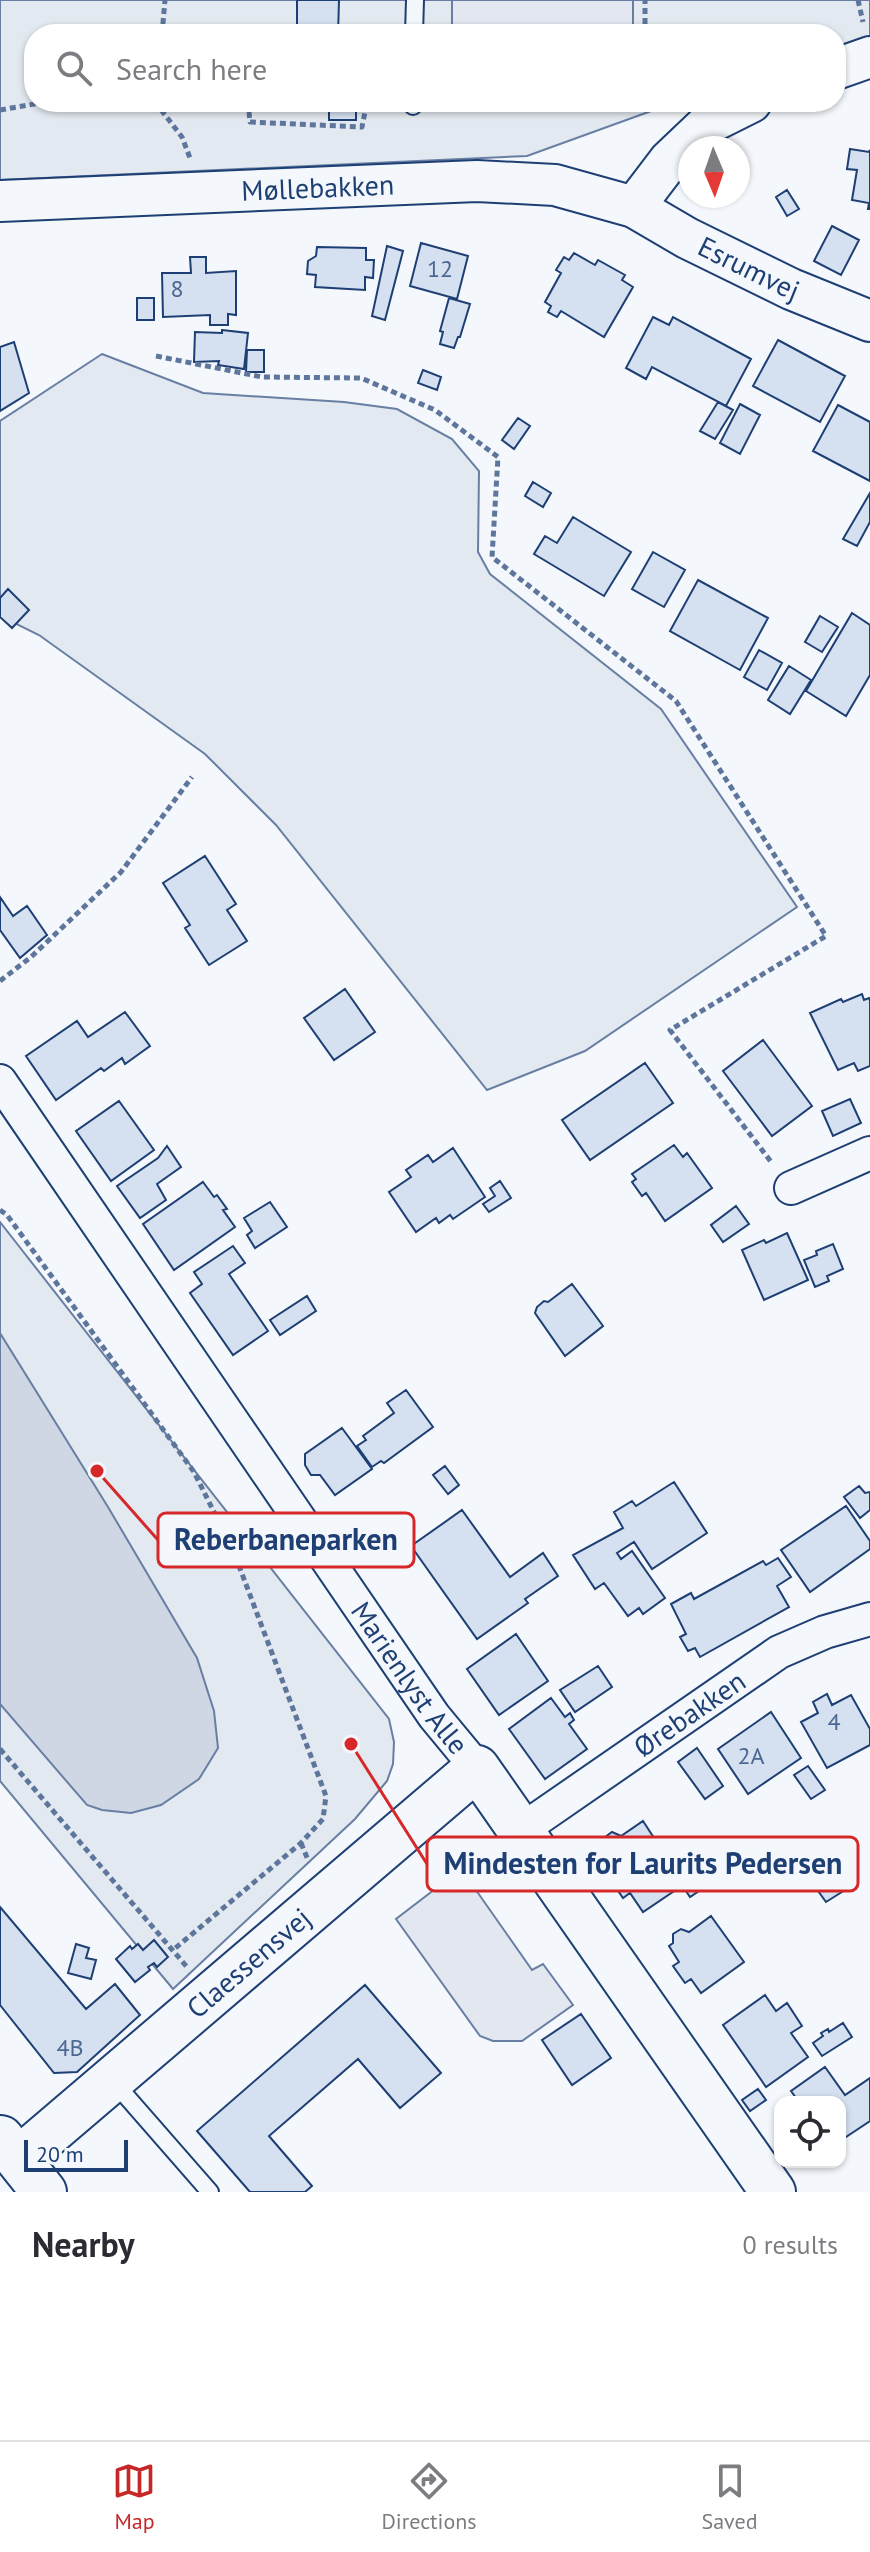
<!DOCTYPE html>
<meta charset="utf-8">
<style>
:root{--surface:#fff;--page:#f2f2f3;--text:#2b2b33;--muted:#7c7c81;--line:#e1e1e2;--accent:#c62828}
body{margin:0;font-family:"PT Sans",sans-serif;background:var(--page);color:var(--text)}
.controls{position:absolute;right:24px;bottom:24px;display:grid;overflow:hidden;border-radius:16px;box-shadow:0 2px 6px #0004}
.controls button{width:72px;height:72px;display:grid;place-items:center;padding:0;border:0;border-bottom:2px solid var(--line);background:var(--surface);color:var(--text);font:40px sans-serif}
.compass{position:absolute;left:678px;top:136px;width:72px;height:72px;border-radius:50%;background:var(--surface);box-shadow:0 2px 6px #0004;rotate:178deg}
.scale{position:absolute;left:24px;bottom:20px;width:104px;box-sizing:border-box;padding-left:8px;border:4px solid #1d3f73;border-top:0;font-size:22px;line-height:28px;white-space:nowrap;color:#1d3f73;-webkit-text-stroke:6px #f4f7fb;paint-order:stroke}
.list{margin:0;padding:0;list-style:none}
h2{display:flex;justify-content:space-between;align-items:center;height:104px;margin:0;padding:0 32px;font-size:34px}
h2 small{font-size:26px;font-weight:400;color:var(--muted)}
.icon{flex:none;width:44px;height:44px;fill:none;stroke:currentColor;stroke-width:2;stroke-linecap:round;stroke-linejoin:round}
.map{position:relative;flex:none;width:870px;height:2192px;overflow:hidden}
.search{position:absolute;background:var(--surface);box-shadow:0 2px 6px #0004;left:24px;right:24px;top:24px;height:88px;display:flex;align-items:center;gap:20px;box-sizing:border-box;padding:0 28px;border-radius:32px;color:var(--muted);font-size:30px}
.sheet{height:248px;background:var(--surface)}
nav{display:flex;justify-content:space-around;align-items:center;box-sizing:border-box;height:112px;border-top:2px solid var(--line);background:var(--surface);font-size:22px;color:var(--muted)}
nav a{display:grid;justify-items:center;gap:4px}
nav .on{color:var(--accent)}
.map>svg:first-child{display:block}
.green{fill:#e3e9f0;stroke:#687fa3;stroke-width:2}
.parking{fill:#e3e8f0;stroke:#687fa3;stroke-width:2}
.water{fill:#cfd7e4;stroke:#687fa3;stroke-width:2}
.building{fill:#d5e0f0;stroke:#1d3f73;stroke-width:2}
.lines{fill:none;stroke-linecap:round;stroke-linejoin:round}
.service-casing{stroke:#1d3f73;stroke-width:20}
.minor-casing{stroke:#1d3f73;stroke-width:36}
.tertiary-casing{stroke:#1d3f73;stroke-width:44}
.secondary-casing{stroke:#1d3f73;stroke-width:48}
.path{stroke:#5e769c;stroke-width:5;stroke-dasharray:6 4;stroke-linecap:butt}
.service{stroke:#f4f7fb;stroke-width:16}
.minor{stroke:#f4f7fb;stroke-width:32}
.tertiary{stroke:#f4f7fb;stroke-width:40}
.secondary{stroke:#f4f7fb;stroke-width:44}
.labels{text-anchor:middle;stroke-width:6;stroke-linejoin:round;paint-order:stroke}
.number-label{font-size:24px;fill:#4b6792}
.street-label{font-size:28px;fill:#1d3f73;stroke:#f4f7fb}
.leader{fill:none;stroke:#d62828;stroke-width:3}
.callout-dot{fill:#d62828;stroke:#f4f7fb;stroke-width:3}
.callout{fill:#f4f7fb;stroke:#d62828;stroke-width:3}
.callout-label{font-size:30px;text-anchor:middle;font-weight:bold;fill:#1d3f73}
</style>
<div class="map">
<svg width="870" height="2192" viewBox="0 0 870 2192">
<rect width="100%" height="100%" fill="#f4f7fb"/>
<path class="green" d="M0 0H870V38L836 47V34H34V102H676L527 156 0 180Z
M102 354 203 393 344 402 397 409 452 439 479 471 478 552 490 574 661 709 797 907 585 1051 487 1090 276 825 205 754 39 635 0 616V421Z
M0 1222 389 1719 394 1742 393 1764 387 1781 355 1819 173 1989 0 1781Z"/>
<path class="parking" d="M452 0H633V34H452Z
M443 1883 454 1891 471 1883 532 1970 543 1964 573 2005 522 2041H493L480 2036 396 1919Z"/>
<path class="water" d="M0 1333 108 1507 197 1658 214 1711 218 1748 199 1779 161 1805 131 1813 102 1810 87 1805 0 1704Z"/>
<path class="building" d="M297 0H339L338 34H297Z
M294 102H356V120H329V111L294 110Z
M850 149 869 152 870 150V209H868L869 203 852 200 857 170 847 169Z
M787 190 799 209 787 216 776 197Z
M832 226 859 240 841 275 814 261Z
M421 243 468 256 457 299 410 286Z
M387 246 403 251 385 320 372 316Z
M317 247 366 248V260H374L373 278 365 277V290L315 287 316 275 307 274 308 261 316 256Z
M574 253 595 265 598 260 625 275 622 280 633 287 604 337 561 311 557 317 548 312 551 306 545 302 561 273 556 270 564 257 569 260Z
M190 257H206V273L236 271V315L228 314V325H210V315L163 317 162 273H191Z
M137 298H154V320H137Z
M449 298 470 304 460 337H458L454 348 440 344 443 332 440 331Z
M653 317 669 325 673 317 751 359 726 406 652 367 646 379 626 368Z
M222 330 248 333 244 369 218 365 219 361 194 362 195 332 222 333Z
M778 340 845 376 820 422 753 386Z
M14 342 29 393 0 411V347Z
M247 350H264V372H246Z
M423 370 441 377 437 390 418 383Z
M718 402 733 410 715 439 700 431Z
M740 404 760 415 740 454 720 443Z
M838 405 870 422V481L813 451Z
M518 418 530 426 514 449 502 440Z
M533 482 551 493 543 507 525 496Z
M870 493V522L857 546 843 539Z
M573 517 631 552 604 596 534 554 545 536 557 543Z
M653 552 685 570 664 607 632 589Z
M698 580 768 618 740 670 670 631Z
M8 589 29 610 12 628 0 617V598Z
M852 613 870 625V675L846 716 806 691Z
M820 616 838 627 822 652 805 642Z
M759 650 782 663 767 690 744 677Z
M789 666 811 680 790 714 768 700Z
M205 856 236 904 227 910 247 941 209 965 185 928 190 925 163 883Z
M0 897 13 916 27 906 47 935 20 958 0 930Z
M345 989 375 1032 334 1060 304 1018Z
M862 994 864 1000 869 998 870 1001V1066L858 1071 854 1063 838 1070 810 1013 841 999 843 1002Z
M125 1012 150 1046 125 1064 122 1058 104 1071 101 1068 56 1100 26 1056 77 1021 88 1037Z
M763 1040 812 1106 772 1136 723 1071Z
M645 1063 673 1103 590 1160 562 1120Z
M850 1099 861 1123 833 1136 822 1111Z
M119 1101 154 1150 111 1181 76 1131Z
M674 1145 683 1157 687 1153 712 1188 665 1221 646 1193 642 1196 632 1182 636 1179 632 1174Z
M167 1146 181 1167 157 1184 166 1200 140 1218 117 1186 158 1158Z
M453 1148 485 1197 453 1219 450 1215 439 1223 436 1218 416 1232 389 1192 411 1177 406 1170 428 1155 433 1162Z
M500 1181 511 1198 489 1212 483 1204 495 1196 490 1188Z
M203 1182 214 1197 217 1195 227 1209 223 1210 235 1227 174 1270 143 1224Z
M270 1202 287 1227 255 1248 247 1235 252 1231 244 1218Z
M736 1206 749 1224 723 1242 711 1225Z
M787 1233 808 1280 764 1300 742 1250 764 1240 766 1243Z
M833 1244 843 1269 827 1276 829 1281 815 1287 804 1260 817 1255 816 1251Z
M233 1246 245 1263 229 1274 268 1331 233 1355 190 1293 202 1284 194 1272Z
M572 1284 603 1326 565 1356 535 1313 537 1307 544 1301 548 1302Z
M307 1296 316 1311 280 1335 270 1320Z
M406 1390 433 1427 384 1463 381 1461 372 1467 357 1446 366 1440 363 1436 394 1413 387 1403Z
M342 1428 372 1469 335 1495 320 1475H311L305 1465V1454Z
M445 1466 459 1485 448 1494 433 1475Z
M674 1482 707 1533 652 1569 634 1542 617 1553 621 1559 632 1551 665 1598 643 1614 639 1608 628 1616 604 1583 595 1589 573 1555 623 1528 614 1512 632 1501 636 1506Z
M859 1486 865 1493 870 1492V1510L860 1518 844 1497Z
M846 1506 870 1541V1549L810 1592 781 1550Z
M462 1510 510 1577 543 1553 558 1576 525 1599 528 1603 477 1639 411 1546Z
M778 1558 791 1577 777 1586 789 1607 700 1657 695 1648 688 1651 680 1637 686 1634 671 1604 691 1593 694 1599 763 1561 766 1565Z
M516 1634 548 1681 499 1715 467 1669Z
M598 1666 612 1687 575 1712 560 1690Z
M827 1694 832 1705 851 1695 870 1729V1745L827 1768 801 1722 818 1713 813 1702Z
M551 1698 565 1717 570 1713 574 1720 569 1724 587 1749 545 1779 509 1729Z
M771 1712 801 1758 748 1794 718 1749Z
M697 1748 723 1786 705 1799 678 1762Z
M808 1766 825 1790 811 1799 794 1775Z
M643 1821 658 1844 665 1839 692 1879 643 1912 630 1893 623 1898 608 1876 615 1871 601 1850 604 1847V1838L612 1832 621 1836Z
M825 1855 841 1880 839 1881 845 1890 826 1902 798 1863Z
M721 1862 727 1872 690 1897 684 1888Z
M0 1907 86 2009 115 1984 140 2015 77 2072 54 2073 0 2005Z
M711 1916 744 1962 701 1993 691 1979 685 1983 673 1966 679 1962 669 1946 673 1943V1934L681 1929 689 1932Z
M154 1940 168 1957 157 1967 154 1963 148 1967 150 1970 135 1982 116 1959 130 1946 132 1949 138 1944 143 1950Z
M76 1944 89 1948 86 1958 96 1960 91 1979 68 1973Z
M365 1985 441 2073 400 2108 358 2059 269 2136 312 2186 305 2192H250L197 2131Z
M765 1995 776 2011 787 2003 802 2026 791 2033 808 2057 766 2087 723 2025Z
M581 2014 611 2058 572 2085 542 2040Z
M843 2023 852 2037 822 2056 813 2043 823 2036 821 2033 828 2029 829 2032Z
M825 2067 845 2095 870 2078V2121L840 2141V2102H799L791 2091Z
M758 2089 766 2100 750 2111 742 2100Z"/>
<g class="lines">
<defs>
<path id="service" d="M414 34 415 0
M694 102 709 123
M413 106V102
M113 2081 210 2192"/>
<g id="minor">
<path id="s1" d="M0 1081 434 1716 477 1768"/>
<path d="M791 1188 870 1153"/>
<path id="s2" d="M520 1831 779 1652 825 1632 870 1619"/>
</g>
<g id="tertiary">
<path d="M836 69 870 57"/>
<path id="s3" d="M0 201 477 181 555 185 634 207 687 238 791 289 870 321"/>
<path d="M634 207 669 161 709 123 751 102"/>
</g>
<g id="secondary">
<path d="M1 2138 44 2192"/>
<path id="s4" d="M19 2159 477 1768 773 2192"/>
</g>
</defs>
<use href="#service" class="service-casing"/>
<use href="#minor" class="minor-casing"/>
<use href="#tertiary" class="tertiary-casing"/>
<use href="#secondary" class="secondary-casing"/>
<path class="path" d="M858 0 863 22
M162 34 165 0
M645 34V0
M155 102 182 137 190 158
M248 102 250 122 362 127 367 102
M0 110 46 102
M156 356 262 377 361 378 435 410 498 457 492 557 676 701 826 936 670 1030 772 1163
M0 981 31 957 121 872 192 777
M0 1210 7 1215 194 1472 233 1550 326 1796 323 1819 301 1843 173 1950
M0 1749 187 1967
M301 1843 308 1860"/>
<use href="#service" class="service"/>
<use href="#minor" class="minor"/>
<use href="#tertiary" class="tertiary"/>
<use href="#secondary" class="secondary"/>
</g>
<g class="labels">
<g class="number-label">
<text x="440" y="277">12</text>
<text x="177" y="297">8</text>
<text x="834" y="1730">4</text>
<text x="751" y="1764">2A</text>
<text x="70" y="2056">4B</text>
</g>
<g class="street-label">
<text dy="10" stroke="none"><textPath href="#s3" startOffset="318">Møllebakken</textPath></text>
<text dy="10" stroke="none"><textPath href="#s3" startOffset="768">Esrumvej</textPath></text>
<text dy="10" stroke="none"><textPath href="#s1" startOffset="724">Marienlyst Alle</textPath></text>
<text dy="10" stroke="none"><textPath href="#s2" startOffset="206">Ørebakken</textPath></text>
<text dy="10" stroke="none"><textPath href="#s4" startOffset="302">Claessensvej</textPath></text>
</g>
</g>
<path class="leader" d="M97 1471L158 1540M351 1744L427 1864"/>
<g class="callout-dot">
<circle cx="97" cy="1471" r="8"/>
<circle cx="351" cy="1744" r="8"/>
</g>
<g class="callout">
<rect x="158" y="1513" width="256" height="54" rx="8"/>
<rect x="427" y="1837" width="431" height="54" rx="8"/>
</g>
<g class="callout-label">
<text x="286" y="1550">Reberbaneparken</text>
<text x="643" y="1874">Mindesten for Laurits Pedersen</text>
</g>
</svg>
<div class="controls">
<button><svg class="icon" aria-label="locate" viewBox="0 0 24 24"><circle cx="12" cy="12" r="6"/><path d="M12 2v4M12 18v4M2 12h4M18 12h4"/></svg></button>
</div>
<svg class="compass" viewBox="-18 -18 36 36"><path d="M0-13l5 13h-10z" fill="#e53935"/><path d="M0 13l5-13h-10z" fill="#7c7c81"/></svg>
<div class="scale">20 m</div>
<div class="search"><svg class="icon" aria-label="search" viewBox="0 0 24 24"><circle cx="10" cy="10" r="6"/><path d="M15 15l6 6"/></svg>Search here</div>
</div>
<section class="sheet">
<h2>Nearby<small>0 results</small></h2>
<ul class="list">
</ul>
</section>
<nav>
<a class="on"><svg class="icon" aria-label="map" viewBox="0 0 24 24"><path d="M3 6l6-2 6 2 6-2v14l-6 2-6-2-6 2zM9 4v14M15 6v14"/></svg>Map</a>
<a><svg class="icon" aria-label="directions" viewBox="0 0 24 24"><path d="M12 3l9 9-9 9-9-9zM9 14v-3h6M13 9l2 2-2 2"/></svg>Directions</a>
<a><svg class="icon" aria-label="saved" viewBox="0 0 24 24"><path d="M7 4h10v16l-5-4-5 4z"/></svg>Saved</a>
</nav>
